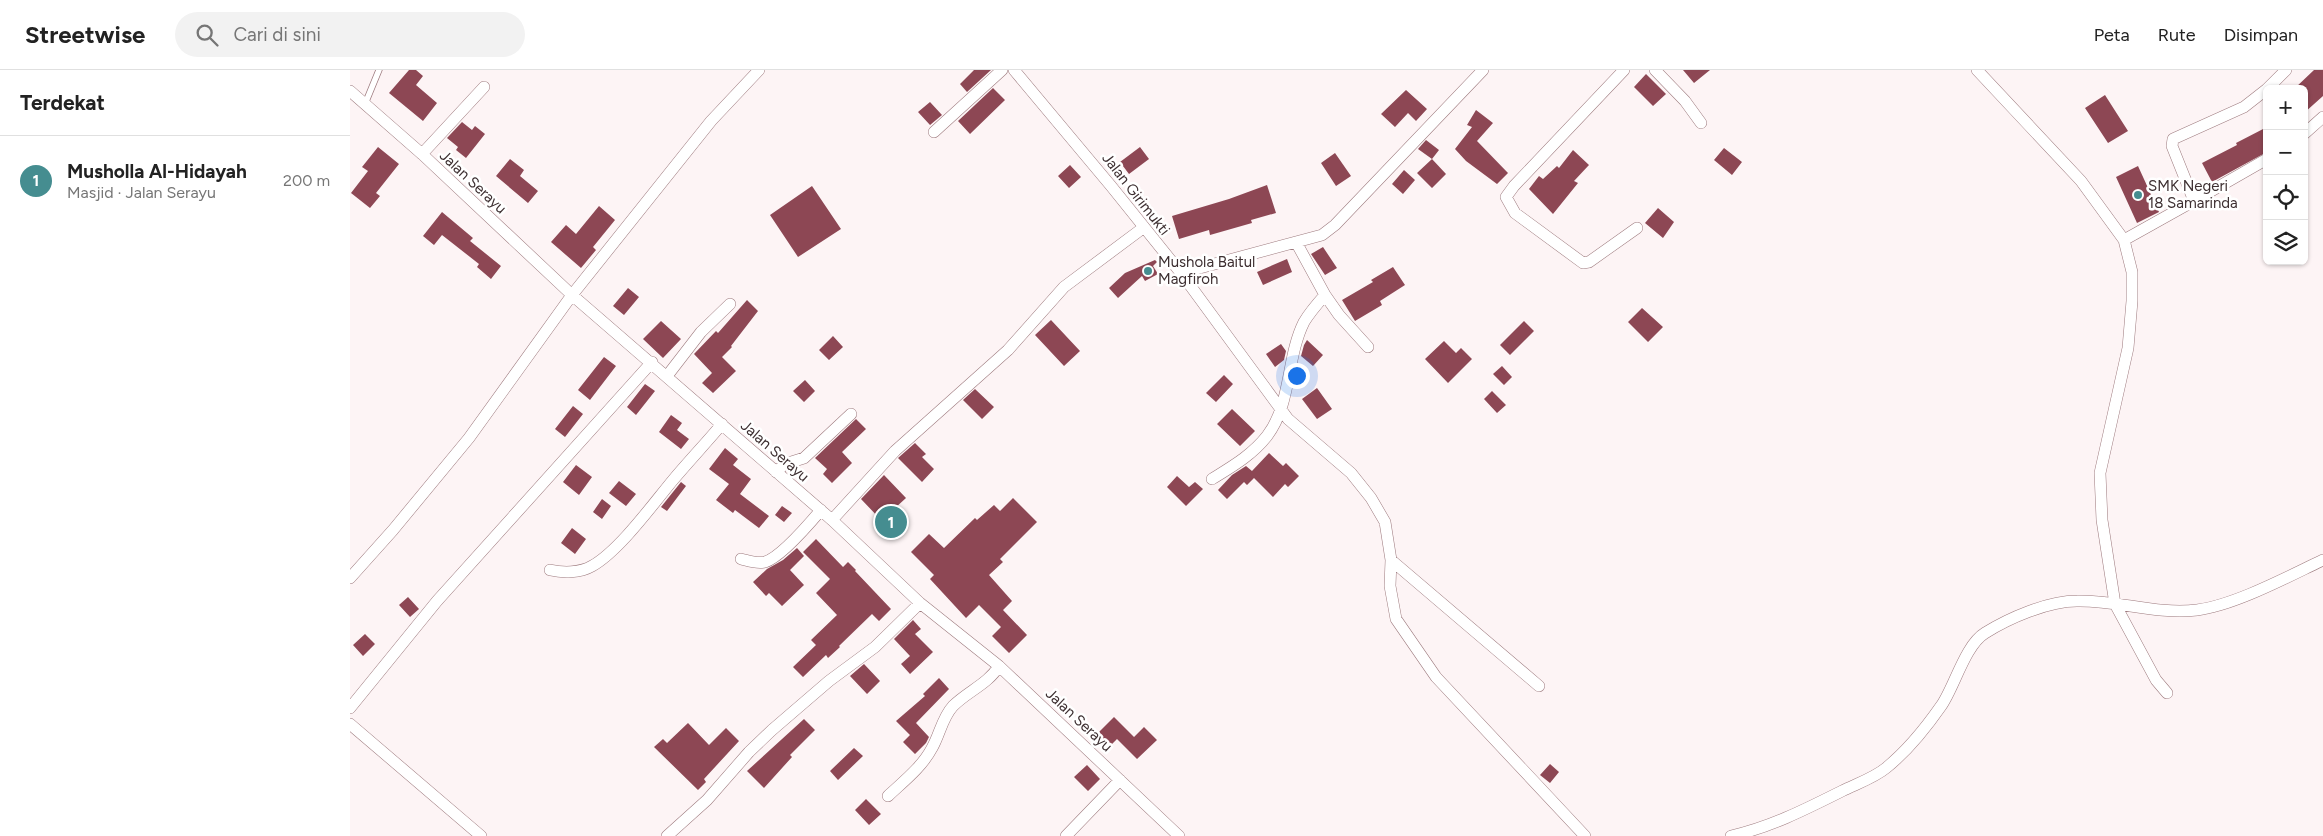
<!DOCTYPE html>
<html lang="id">
<meta charset="utf-8">
<style>
:root{--surface:#fff;--page:#f2f2f2;--text:#222;--muted:#767676;--line:#e0e0e0;--accent:#458d90}
body{margin:0;font-family:Figtree,sans-serif;background:var(--page);color:var(--text)}
.controls{position:absolute;right:15px;top:15px;display:grid;overflow:hidden;border-radius:8px;box-shadow:0 1px 4px #0004}
.controls button{width:45px;height:45px;display:grid;place-items:center;padding:0;border:0;border-bottom:1px solid var(--line);background:var(--surface);color:var(--text);font:25px sans-serif}
.you{position:absolute;left:946px;top:305px;width:18px;height:18px;margin:-12px;border:4px solid #fff;border-radius:50%;background:#1a73e8;box-shadow:0 0 0 8px #1a73e833}
.badge{display:grid;place-items:center;width:32px;height:32px;border-radius:50%;background:var(--accent);color:#fff;font-size:16px;font-weight:700}
.pin{position:absolute;translate:-50% -50%;border:2px solid #fff;box-shadow:0 1px 5px #0006}
.list{margin:0;padding:0;list-style:none}
h2{display:flex;justify-content:space-between;align-items:center;height:65px;margin:0;padding:0 20px;font-size:21px}
h2 small{font-size:16px;font-weight:400;color:var(--muted)}
.list li{display:grid;grid-template-columns:32px 1fr auto;gap:15px;align-items:center;box-sizing:border-box;height:90px;padding:0 20px;border-top:1px solid var(--line)}
.list b{display:block;font-size:19px;white-space:nowrap}
.list p{margin:0;font-size:16px;white-space:nowrap;color:var(--muted)}
.list em{font-size:16px;font-style:normal;color:var(--muted)}
.icon{flex:none;width:28px;height:28px;fill:none;stroke:currentColor;stroke-width:2;stroke-linecap:round;stroke-linejoin:round}
.map{position:relative;flex:none;width:1973px;height:766px;overflow:hidden}
header{display:flex;align-items:center;gap:30px;box-sizing:border-box;height:70px;padding:0 25px;background:var(--surface);border-bottom:1px solid var(--line)}
header strong{font-size:24px}
nav{display:flex;gap:28px;margin-inline-start:auto;font-size:18px}
.search{width:350px;height:45px;background:var(--page);display:flex;align-items:center;gap:12px;box-sizing:border-box;padding:0 18px;border-radius:28px;color:var(--muted);font-size:19px}
main{display:flex}
aside{flex:1;background:var(--surface)}
.map>svg:first-child{display:block}
.building{fill:#8d4754}
.lines{fill:none;stroke-linecap:round;stroke-linejoin:round}
.lane-casing{stroke:#9d7a7e;stroke-width:7}
.street-casing{stroke:#9d7a7e;stroke-width:12}
.lane{stroke:#fff;stroke-width:5.5}
.street{stroke:#fff;stroke-width:11}
.poi-dot{fill:#458d90;stroke:#fff;stroke-width:2}
.labels{text-anchor:middle;stroke-width:5;stroke-linejoin:round;paint-order:stroke}
.street-label{font-size:15px;fill:#3d2f31;stroke:#fff}
.poi-label{font-size:15px;fill:#3d2f31;stroke:#fff;text-anchor:start}
</style>
<header>
<strong>Streetwise</strong>
<div class="search"><svg class="icon" aria-label="search" viewBox="0 0 24 24"><circle cx="10" cy="10" r="6"/><path d="M15 15l6 6"/></svg>Cari di sini</div>
<nav><a>Peta</a><a>Rute</a><a>Disimpan</a></nav>
</header>
<main>
<aside>
<h2>Terdekat<small></small></h2>
<ul class="list">
<li><span class="badge">1</span><div><b>Musholla Al-Hidayah</b><p>Masjid · Jalan Serayu</p></div><em>200 m</em></li>
</ul>
</aside>
<div class="map">
<svg width="1973" height="766" viewBox="0 0 1973 766">
<rect width="100%" height="100%" fill="#fdf4f5"/>
<path class="building" d="M59 0H66L73 6 66 15 87 33 73 51 39 23Z
M624 0H641L617 22 610 14Z
M1333 0H1360L1344 13Z
M1964 0H1973V26L1954 43V19H1944Z
M1296 4 1316 24 1303 36 1284 17Z
M643 18 655 30 620 64 608 51Z
M1056 20 1077 39 1066 51 1058 43 1045 57 1031 44Z
M1755 25 1778 61 1758 73 1735 38Z
M580 32 592 45 580 55 568 42Z
M1126 40 1143 53 1127 71 1158 103 1147 114 1116 91 1105 79 1122 57 1117 55Z
M112 52 122 60 125 56 135 64 116 88 106 80 108 77 97 68Z
M1917 57V82L1862 112 1852 93 1887 75 1886 73Z
M1076 70 1089 80 1082 89 1068 79Z
M28 77 49 94 26 123 30 126 20 138 1 123 18 101 12 97Z
M790 77 799 89 779 104 770 92Z
M1374 78 1392 92 1382 105 1364 90Z
M1223 80 1239 95 1224 111 1228 113 1203 144 1179 119 1189 106 1193 109 1207 96 1209 98Z
M985 83 1001 106 986 116 971 93Z
M160 89 174 100 170 106 188 121 178 133 146 106Z
M1082 89 1096 104 1082 118 1067 103Z
M720 95 731 107 719 118 708 106Z
M1788 96 1809 142 1787 153 1766 107Z
M1054 100 1065 110 1053 124 1042 114Z
M917 115 926 143 901 150 902 153 860 165 859 160 829 169 822 146 879 129Z
M462 116 491 159 448 187 420 145Z
M249 136 265 150 243 177 246 180 231 198 201 172 216 155 226 164Z
M1308 138 1324 152 1313 168 1295 153Z
M92 142 123 168 120 171 151 196 141 209 127 197 129 194 92 165 84 175 73 166Z
M973 177 987 198 975 205 961 184Z
M937 189 942 202 913 215 907 202Z
M805 190 807 192 803 196 808 204 795 211 792 206 768 228 759 218 775 203Z
M1043 197 1055 215 1030 231 1032 235 1005 251 992 230 1023 212 1021 210Z
M278 218 289 227 274 245 263 236Z
M397 230 408 241 381 276 382 277 372 287 386 301 363 323 352 313 362 303 344 284 366 261 368 263Z
M1292 238 1313 257 1298 272 1278 252Z
M701 250 730 281 714 296 685 265Z
M311 251 331 269 313 288 293 269Z
M1174 251 1184 261 1160 285 1150 275Z
M483 266 493 277 479 290 469 280Z
M957 270 973 285 963 296 951 286 954 275Z
M1094 271 1106 283 1111 278 1122 289 1098 313 1075 289Z
M931 274 936 281 934 290 925 297 916 284Z
M254 287 266 296 240 330 228 320Z
M1152 296 1162 307 1154 315 1143 304Z
M874 305 883 314 866 332 856 323Z
M455 310 465 321 454 332 443 321Z
M295 314 305 321 286 345 277 337Z
M967 318 982 339 967 349 952 329Z
M625 319 644 337 632 349 613 330Z
M1142 321 1156 335 1147 343 1134 329Z
M223 336 233 344 215 367 205 359Z
M882 339 905 361 890 376 867 354Z
M321 345 332 353 327 360 339 369 331 379 309 362Z
M506 349 516 359 492 382 502 393 482 413 473 404 477 399 465 388Z
M565 373 576 384 572 387 584 399 572 412 548 388Z
M375 378 388 389 383 395 401 409 390 424 419 446 409 458 385 440 383 443 366 430 379 414 359 399Z
M919 383 933 396 936 393 949 406 938 417 935 414 923 427 904 408 897 415 894 412 877 429 868 420 882 405 896 396 902 401Z
M226 395 242 407 229 425 213 412Z
M534 405 556 428 544 439 554 452 539 464 529 451 531 450 511 429Z
M827 406 839 417 845 412 853 419 836 436 817 417Z
M269 411 286 424 276 436 259 423Z
M331 412 336 416 317 441 311 437Z
M663 428 687 452 650 489 653 492 639 505 662 531 653 540 677 565 659 583 642 566 651 557 629 535 616 548 580 509 584 505 561 482 579 464 594 478 625 448 627 450 644 435 650 441Z
M252 429 261 436 252 449 243 442Z
M432 436 442 443 434 452 425 445Z
M222 458 236 469 225 484 211 473Z
M466 469 493 497 498 492 506 500 505 501 541 539 529 551 522 544 489 576 490 577 478 588 476 585 453 607 443 597 466 575 461 570 487 545 466 523 480 509 453 482Z
M447 478 454 486 440 500 454 515 432 536 419 523 416 526 403 512 417 499 433 490Z
M58 527 69 539 60 547 49 535Z
M563 550 571 559 565 564 583 582 560 604 551 594 560 586 544 569Z
M15 564 25 574 13 586 3 575Z
M514 594 530 611 517 624 500 606Z
M589 608 599 619 566 653 579 667 576 673 565 684 553 672 560 665 546 651 575 626 573 624Z
M764 647 784 667 794 657 807 670 787 689 767 669 760 676 747 664Z
M454 649 465 660 440 685 442 687 414 718 397 701Z
M338 653 359 675 376 658 389 671 354 709 356 712 348 720 304 677 313 669 317 673Z
M504 678 513 686 488 710 480 701Z
M1200 694 1209 702 1200 713 1190 705Z
M737 695 750 709 738 721 724 707Z
M516 729 531 744 519 755 505 740Z"/>
<g class="lines">
<defs>
<path id="lane" d="M15 34 29 0"/>
<path id="street" d="M664 0 761 116 831 203 938 349 1001 403 1021 428 1035 452 1041 490 1040 516 1046 549 1086 607 1235 766
M1274 0 1164 116 1156 127 1165 143 1233 193 1239 192 1287 158
M1305 0 1335 31 1351 53
M1627 0 1731 111 1774 170 1842 132V126L1822 76 1823 69 1894 37 1917 19
M1917 19 1936 0
M0 21 72 84 222 225 482 450 570 533 649 596 829 766
M584 62 652 0
M1954 64 1973 47
M72 84 134 17
M1842 132 1917 89
M1774 170 1782 202V231L1778 278 1750 403 1752 450 1765 534 1806 610 1817 623
M946 172 975 225 989 245 1018 277
M831 203 972 165 985 155 1133 0
M317 306 351 262 380 234
M426 402 435 394 454 388 501 344
M862 409C883 396 902 385 917 366 942 333 936 288 954 252 960 242 967 234 975 225
M482 450 545 381 658 280 714 217 793 158
M391 489C399 491 407 494 415 492 431 487 460 453 471 440
M1041 490 1189 616
M200 500C213 503 230 503 242 496 269 481 303 434 323 410 339 391 356 373 372 354
M0 508 43 460 119 368 222 225 361 51 409 0
M0 638 87 531 302 292
M0 654 131 766
M538 726C554 711 572 697 582 678 590 664 592 648 603 636 618 621 638 614 649 596
M317 766 357 730 399 682 422 660 479 611 525 577 570 533
M716 766 770 710
M1381 766C1421 757 1456 739 1492 721 1506 714 1524 708 1536 698 1557 681 1575 659 1591 636 1604 618 1615 575 1635 563 1659 548 1698 531 1727 531 1768 530 1806 545 1847 540 1885 535 1937 507 1973 490"/>
</defs>
<use href="#lane" class="lane-casing"/>
<use href="#street" class="street-casing"/>
<use href="#lane" class="lane"/>
<use href="#street" class="street"/>
</g>
<g class="poi-dot">
<circle cx="1788" cy="125" r="5"/>
<circle cx="798" cy="201" r="5"/>
</g>
<g class="labels">
<g class="street-label">
<text transform="translate(123 112) rotate(43)" y="5">Jalan Serayu</text>
<text transform="translate(786 124) rotate(52)" y="5">Jalan Girimukti</text>
<text transform="translate(425 381) rotate(41)" y="5">Jalan Serayu</text>
<text transform="translate(729 650) rotate(43)" y="5">Jalan Serayu</text>
</g>
<g class="poi-label">
<text x="1798" y="121">SMK Negeri<tspan x="1798" dy="17">18 Samarinda</tspan></text>
<text x="808" y="197">Mushola Baitul<tspan x="808" dy="17">Magfiroh</tspan></text>
</g>
</g>
</svg>
<div class="controls">
<button>+</button>
<button>−</button>
<button><svg class="icon" aria-label="locate" viewBox="0 0 24 24"><circle cx="12" cy="12" r="6"/><path d="M12 2v4M12 18v4M2 12h4M18 12h4"/></svg></button>
<button><svg class="icon" aria-label="layers" viewBox="0 0 24 24"><path d="M12 4l9 5-9 5-9-5zM3 14l9 5 9-5"/></svg></button>
</div>
<div class="you"></div>
<div class="pin badge" style="left:541px;top:452px">1</div>
</div>
</main>
